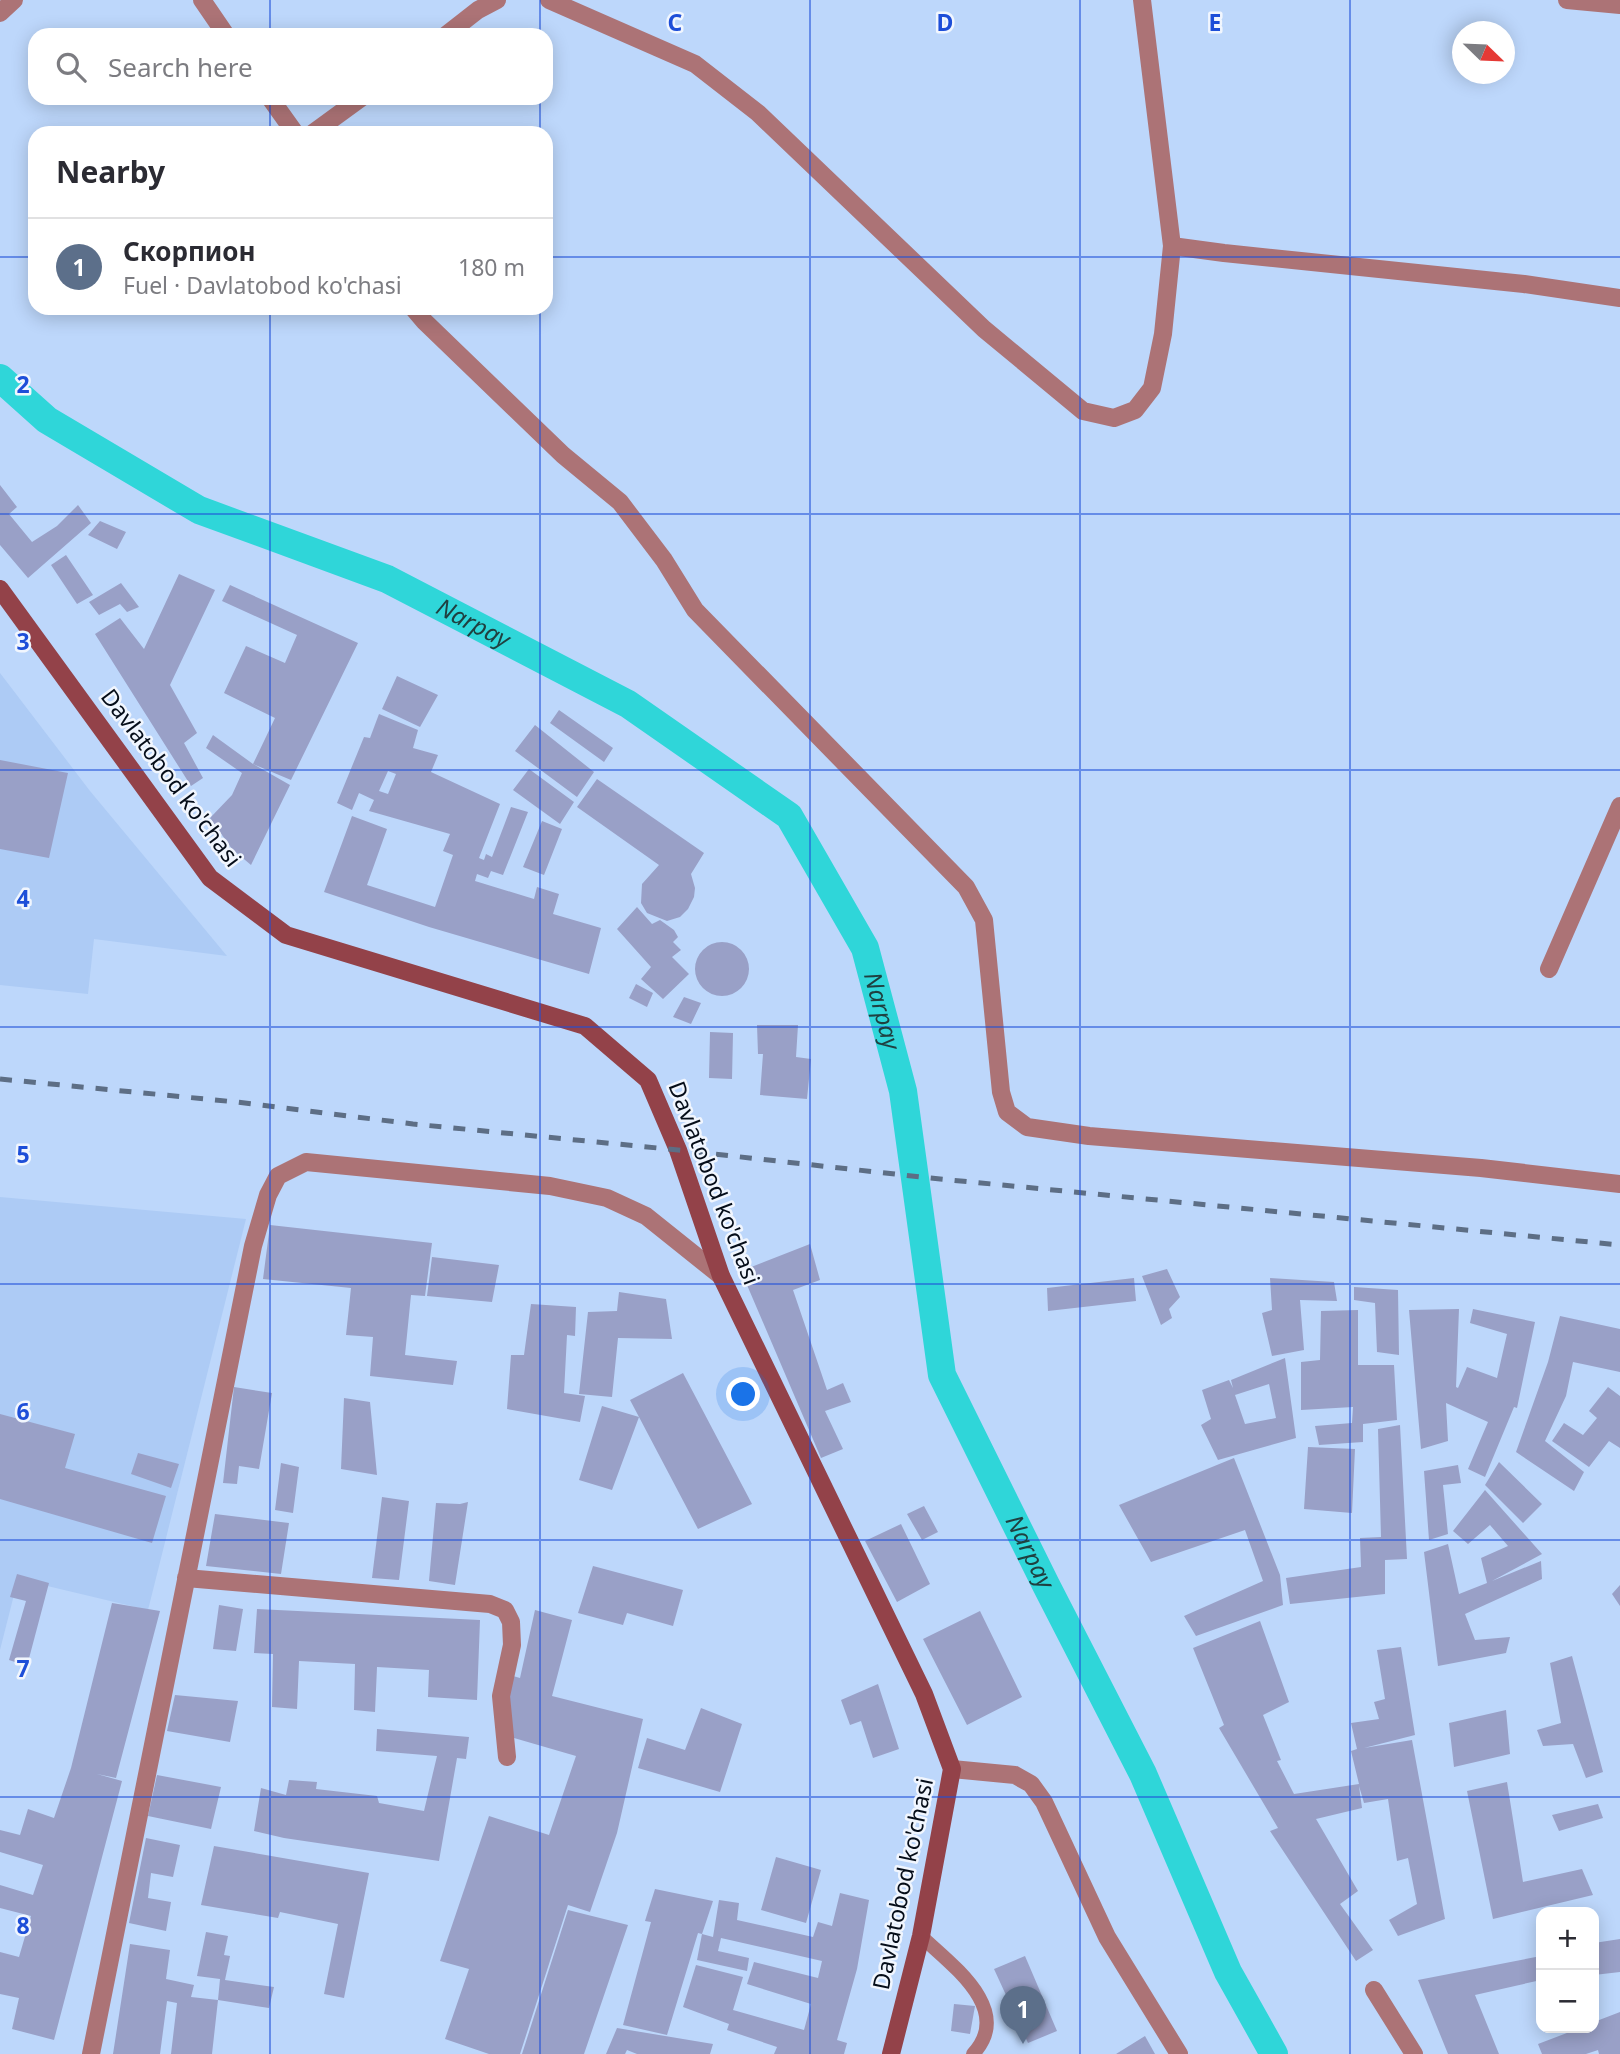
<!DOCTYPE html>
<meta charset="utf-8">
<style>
:root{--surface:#fff;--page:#f2f2f3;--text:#2b2b33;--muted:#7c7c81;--line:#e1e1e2;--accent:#74572b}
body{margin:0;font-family:"Noto Sans",sans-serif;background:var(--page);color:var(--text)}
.controls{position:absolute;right:21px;bottom:21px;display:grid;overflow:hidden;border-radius:14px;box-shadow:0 4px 18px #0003}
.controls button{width:63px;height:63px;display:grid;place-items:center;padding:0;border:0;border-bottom:2px solid var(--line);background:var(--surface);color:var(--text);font:35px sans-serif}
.compass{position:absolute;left:1452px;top:21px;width:63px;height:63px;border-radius:50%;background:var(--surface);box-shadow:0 4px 18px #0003;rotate:113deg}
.you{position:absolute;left:744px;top:1395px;width:24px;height:24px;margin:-18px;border:5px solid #fff;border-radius:50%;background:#1a73e8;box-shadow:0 0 0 10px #1a73e833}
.badge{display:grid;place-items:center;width:46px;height:46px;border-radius:50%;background:var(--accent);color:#fff;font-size:23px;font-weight:700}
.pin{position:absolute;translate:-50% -58px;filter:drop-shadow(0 2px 4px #0008)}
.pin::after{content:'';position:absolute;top:37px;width:24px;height:21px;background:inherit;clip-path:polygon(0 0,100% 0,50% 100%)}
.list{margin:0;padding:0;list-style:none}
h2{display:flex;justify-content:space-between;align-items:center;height:91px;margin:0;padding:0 28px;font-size:30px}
h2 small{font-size:23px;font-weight:400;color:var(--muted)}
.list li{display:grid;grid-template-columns:46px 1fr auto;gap:21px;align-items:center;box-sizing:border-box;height:98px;padding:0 28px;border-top:2px solid var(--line)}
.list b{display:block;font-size:26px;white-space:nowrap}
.list p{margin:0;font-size:23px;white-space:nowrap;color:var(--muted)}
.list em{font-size:23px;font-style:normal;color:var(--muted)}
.icon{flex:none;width:38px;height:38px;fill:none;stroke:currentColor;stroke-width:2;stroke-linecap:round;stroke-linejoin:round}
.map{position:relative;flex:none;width:1620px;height:2054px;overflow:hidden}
.search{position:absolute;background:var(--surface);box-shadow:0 4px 18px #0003;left:28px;top:28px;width:525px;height:77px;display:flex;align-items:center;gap:18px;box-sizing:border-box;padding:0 24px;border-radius:21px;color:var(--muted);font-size:26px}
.panel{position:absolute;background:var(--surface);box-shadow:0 4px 18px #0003;left:28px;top:126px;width:525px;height:189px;border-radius:21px}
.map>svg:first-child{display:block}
.built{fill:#adcbf5}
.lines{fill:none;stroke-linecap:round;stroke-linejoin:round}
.canal{stroke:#2fd6d9;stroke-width:28}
.building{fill:#99a0c7;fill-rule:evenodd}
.lane{stroke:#ac7376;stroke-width:14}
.street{stroke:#ac7376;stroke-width:18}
.secondary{stroke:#934249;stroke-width:18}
.rail{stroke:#5d6e85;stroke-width:5;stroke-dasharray:12 12;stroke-linecap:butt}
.grid{fill:none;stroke:#1d4ed8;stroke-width:2;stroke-opacity:0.55}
.labels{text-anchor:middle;stroke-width:5;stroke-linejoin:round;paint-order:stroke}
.street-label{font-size:23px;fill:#050d19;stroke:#f1f6fe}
.water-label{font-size:24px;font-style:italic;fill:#1f4040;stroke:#f1f6fe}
.grid-label{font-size:23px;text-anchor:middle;font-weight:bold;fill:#1d4ed8;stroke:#f1f6fe;stroke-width:5;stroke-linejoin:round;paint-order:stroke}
</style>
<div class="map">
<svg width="1620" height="2054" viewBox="0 0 1620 2054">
<rect width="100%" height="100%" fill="#bdd7fb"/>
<path class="built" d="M0 673 90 791 227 956 94 939 88 994 0 985Z
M0 1197 246 1219 148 1610 18 1579 0 1650Z"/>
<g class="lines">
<path class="canal" id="s1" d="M0 378 47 420 199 510 387 579 628 704 789 816 865 948 903 1091 942 1375 1046 1585 1143 1774 1228 1972 1274 2054"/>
</g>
<path class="building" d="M0 485 17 507 9 514 32 542 57 526 78 505 91 523 28 578 0 545Z
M100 521 126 532 117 549 88 535Z
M66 555 93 595 77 604 51 565Z
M179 574 215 590 170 685 197 733 184 743 203 778 191 786 95 634 120 618 144 649Z
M121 583 139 607 127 612 120 604 99 615 89 602Z
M230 585 358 643 291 780 253 764 290 785 251 865 232 849 210 818 232 795 242 773 206 748 213 735 253 764 275 718 224 693 246 646 285 663 297 635 222 601Z
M397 676 438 695 420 727 382 709Z
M559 710 613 748 604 762 550 723Z
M379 714 418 730 413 748 438 755 431 772 500 804 479 858 484 860 486 854 492 857 511 807 528 812 503 875 491 871 488 878 477 874 475 881 534 899 537 887 559 894 553 914 601 928 589 974 429 927 324 892 352 816 387 829 367 885 435 907 453 855 443 851 450 834 369 811 374 800 359 793 352 810 337 803 364 737 370 738ZM388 771 396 774 388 794 379 791Z
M535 725 594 772 577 797 515 751Z
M0 760 68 773 49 858 0 849Z
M529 769 574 802 560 824 513 790Z
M597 779 704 853 691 874 695 888 694 897 688 909 680 917 667 921 647 913 641 903 642 884 659 865 577 807Z
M542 821 562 829 544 875 523 867Z
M637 907 652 924 660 920 674 930 678 937 673 942 681 950 672 957 689 974 663 999 641 979 651 967 617 929Z
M695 969a27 27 0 1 1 54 0a27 27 0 1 1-54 0Z
M636 984 653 993 647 1007 629 998Z
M684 997 701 1003 691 1024 673 1017Z
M757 1025H798L796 1057 811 1059 807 1099 760 1095 763 1054H758Z
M710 1032 733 1033 732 1079 709 1078Z
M270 1225 432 1243 425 1296 411 1295 405 1355 457 1361 453 1385 370 1376 373 1337 346 1335 351 1288 263 1279Z
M810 1244 820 1280 793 1290 827 1390 843 1383 851 1402 825 1411 843 1449 821 1458 741 1271Z
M432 1257 499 1265 492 1302 427 1296Z
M1167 1269 1180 1297 1169 1309 1172 1318 1161 1325 1142 1276Z
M1134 1278 1136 1301 1048 1311 1047 1288Z
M1270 1278 1334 1282 1337 1301 1300 1300 1304 1350 1272 1356 1262 1313 1272 1310Z
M1354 1287 1398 1290 1399 1355 1377 1352 1375 1303 1354 1300Z
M619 1292 666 1299 672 1339 618 1338 612 1397 579 1394 588 1312 617 1311Z
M531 1304 576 1307 575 1336 567 1335 564 1393 585 1396 580 1422 507 1409 511 1355H524Z
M1459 1309 1456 1387 1458 1388 1467 1367 1497 1378 1507 1334 1470 1323 1473 1309 1535 1322 1517 1408 1514 1407 1485 1477 1468 1469 1488 1422 1446 1403 1448 1441 1421 1449 1409 1310Z
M1358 1310V1365H1394L1397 1420 1363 1424V1442L1319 1445 1315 1426 1352 1423 1353 1407 1301 1410V1362L1320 1360 1321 1311Z
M1560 1316 1620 1329V1372L1573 1362 1566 1396 1545 1441 1584 1472 1574 1491 1516 1452 1548 1362Z
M1285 1358 1296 1438 1218 1460 1201 1425 1211 1419 1202 1390 1229 1380 1233 1388 1231 1380ZM1269 1384 1276 1418 1245 1424 1235 1395Z
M683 1373 752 1504 698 1529 639 1417 612 1490 579 1480 602 1406 639 1417 630 1400Z
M234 1387 272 1393 259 1469 239 1466 237 1484 223 1483Z
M1608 1387 1620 1396V1448L1609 1441 1589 1467 1552 1441 1564 1423 1583 1435 1597 1418 1589 1411Z
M344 1398 370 1402 377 1475 341 1469Z
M0 1414 75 1434 65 1468 166 1496 152 1543 0 1499Z
M1400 1425 1407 1559 1385 1560V1594L1290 1604 1286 1578 1361 1567 1360 1538 1381 1537 1378 1429Z
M1308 1447 1355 1449 1352 1513 1304 1509Z
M138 1453 179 1464 171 1488 131 1474Z
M1234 1458 1280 1575 1283 1605 1196 1636 1184 1616 1263 1581 1245 1530 1151 1562 1119 1505Z
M1499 1462 1542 1504 1523 1523 1485 1485Z
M281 1463 299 1467 293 1513 275 1510Z
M1458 1465 1461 1483 1443 1485 1448 1534 1429 1540 1424 1471Z
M1485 1490 1542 1554 1492 1581 1541 1561 1542 1579 1465 1614 1475 1640 1510 1637 1506 1653 1438 1666 1424 1552 1448 1544 1459 1594 1487 1583 1481 1558 1508 1546 1490 1525 1468 1544 1453 1531Z
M382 1497 409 1501 399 1580 372 1578Z
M468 1502 455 1585 429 1581 436 1503 460 1504Z
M924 1506 938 1532 922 1540 907 1514Z
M215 1514 289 1523 281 1574 206 1566Z
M901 1524 930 1584 897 1602 865 1541Z
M593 1566 683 1590 673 1626 627 1613 623 1625 578 1613Z
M17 1574 49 1583 27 1666 9 1660 26 1601 10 1597Z
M1620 1585V1606L1612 1594Z
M112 1603 160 1611 116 1778 97 1774 122 1781 54 2040 12 2029 19 1998 0 1994V1952L19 1957 31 1916 0 1908V1885L33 1895 43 1865 0 1852V1830L20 1835 28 1809 54 1818 71 1768Z
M219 1605 243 1609 236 1651 213 1649Z
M257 1609 480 1620 477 1700 428 1697 429 1670 377 1667 375 1712 354 1710 355 1664 299 1661 297 1709 272 1707 273 1654 254 1653Z
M535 1610 572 1620 552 1696 643 1719 617 1833 590 1912 568 1905 520 2054H489L445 2039 469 1969 440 1961 489 1816 549 1835 576 1756 500 1734 513 1676 520 1678Z
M980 1611 1022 1697 967 1725 923 1639Z
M1260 1621 1289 1702 1263 1715 1281 1760 1277 1761 1294 1794 1359 1784 1351 1751 1357 1749 1351 1723 1379 1719 1374 1702 1385 1699 1377 1650 1401 1647 1415 1735 1364 1748 1412 1740 1445 1919 1398 1936 1389 1920 1417 1904 1408 1858 1397 1861 1388 1799 1364 1803 1359 1786 1362 1808 1316 1819 1358 1891 1340 1904 1373 1950 1356 1961 1270 1831 1278 1828 1219 1728 1224 1725 1193 1648Z
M1572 1656 1603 1772 1586 1778 1573 1744 1543 1746 1537 1730 1561 1723 1550 1663Z
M878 1684 899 1749 873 1758 861 1721 850 1725 841 1700Z
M175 1695 238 1701 230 1742 167 1731Z
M701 1708 742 1724 720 1792 638 1768 647 1738 685 1750Z
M1506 1710 1510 1754 1454 1767 1449 1723Z
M377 1729 469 1737 466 1759 457 1758 439 1861 284 1838 254 1831 261 1788 286 1795 289 1780 317 1782 316 1789 377 1796 379 1803 424 1811 437 1756 376 1751Z
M157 1775 221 1787 211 1829 148 1816Z
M1507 1782 1523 1882 1582 1869 1593 1895 1493 1919 1467 1791Z
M1598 1804 1603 1818 1559 1831 1552 1815Z
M146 1838 180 1845 173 1877 151 1873 148 1898 171 1902 166 1931 129 1923Z
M214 1846 369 1873 344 1998 324 1994 338 1924 280 1912 278 1918 201 1905Z
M776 1857 821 1870 806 1923 761 1910Z
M655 1889 713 1901 702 1934 713 1937 719 1900 739 1903 737 1920 813 1937 818 1922 832 1926 840 1893 869 1900 857 1969 837 2040 847 2043 844 2054H774L777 2047 727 2030 729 2024 683 2007 696 1965 743 1977 733 2010 804 2030 811 2004 747 1984 754 1962 818 1978 822 1961 721 1938 718 1951 749 1958 747 1971 697 1960 702 1934 698 1933 667 2035 623 2025 651 1922 645 1921Z
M568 1910 628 1925 584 2054H522Z
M206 1932 228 1936 224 1955 230 1956 225 1980 274 1987 269 2008 218 2000 212 2054H171L177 2003 167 2001 160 2054H113L130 1944 170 1950 166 1979 194 1985 191 1997 218 2000 220 1979 197 1976Z
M1620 1939V1972L1594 1975V1943Z
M1025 1956 1057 2031 1028 2043 994 1969Z
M1541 1956V1980L1475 1995 1499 2054H1448L1418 1980Z
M954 2004 975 2006 970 2034 951 2031Z
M1620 2012V2054H1599L1598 2050 1586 2054H1542L1538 2044 1580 2028H1594V2022Z
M617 2028 713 2044 710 2054H637L627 2050 625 2054H606Z
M1145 2036 1155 2054H1116Z"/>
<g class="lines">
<path class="lane" d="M921 1936C950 1964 1015 2009 973 2054"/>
<path class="street" d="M202 0 226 35
M549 0 695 64 758 113 984 329 1083 411 1114 418 1135 410 1152 388 1163 334 1172 246
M1142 0 1172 246 1224 253 1524 284 1620 298
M1567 0 1620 5
M0 13 14 0
M446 35 478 10 497 0
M270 98 295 133
M313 133 361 98
M413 308 424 321 563 455 620 502 664 560 695 610 966 887 984 920 1001 1092 1007 1112 1027 1127 1089 1136 1481 1168 1620 1184
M1549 969 1620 806
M186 1578 490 1604 505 1610 511 1622 512 1645 501 1696 507 1757
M952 1769 1015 1775 1031 1784 1044 1802 1107 1937 1179 2054
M1374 1990 1414 2054
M91 2054 253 1246 268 1195 278 1176 306 1162 550 1186 607 1198 646 1216 721 1276"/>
<path class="secondary" d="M0 589 210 878 286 935 585 1026 648 1080 678 1150 721 1276 924 1694 952 1769 921 1936 891 2054"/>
<path class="rail" d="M0 1079 236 1102 413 1124 678 1150 930 1178 1620 1245"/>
</g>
<path class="grid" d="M270 0V35M540 0V35M810 0V2054M1080 0V2054M1350 0V2054M270 98V133M540 98V133M0 257H35M546 257H1620M270 308V2054M540 308V2054M0 514H1620M0 770H1620M0 1027H1620M0 1284H1620M0 1540H1620M0 1797H1620"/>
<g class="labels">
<g class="street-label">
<text transform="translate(171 778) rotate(53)" y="8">Davlatobod ko'chasi</text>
<text transform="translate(714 1183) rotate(69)" y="8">Davlatobod ko'chasi</text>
<text transform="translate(903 1884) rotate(-78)" y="8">Davlatobod ko'chasi</text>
</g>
<g class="water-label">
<text dy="8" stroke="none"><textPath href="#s1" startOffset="537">Narpay</textPath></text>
<text dy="8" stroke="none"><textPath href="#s1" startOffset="1125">Narpay</textPath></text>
<text dy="8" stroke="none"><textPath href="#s1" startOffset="1692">Narpay</textPath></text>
</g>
</g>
<g class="grid-label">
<text x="675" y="31">C</text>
<text x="945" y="31">D</text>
<text x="1215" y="31">E</text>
<text x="23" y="393">2</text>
<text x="23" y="650">3</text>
<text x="23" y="907">4</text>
<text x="23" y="1163">5</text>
<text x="23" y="1420">6</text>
<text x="23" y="1677">7</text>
<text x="23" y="1934">8</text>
</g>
</svg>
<div class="controls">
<button>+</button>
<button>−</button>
</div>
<svg class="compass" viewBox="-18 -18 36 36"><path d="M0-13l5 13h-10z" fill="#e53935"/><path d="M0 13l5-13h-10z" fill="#7c7c81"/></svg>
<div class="you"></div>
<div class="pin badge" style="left:1023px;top:2044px;background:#5c6f8a">1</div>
<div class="search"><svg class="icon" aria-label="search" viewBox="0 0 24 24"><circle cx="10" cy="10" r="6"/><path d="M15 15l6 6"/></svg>Search here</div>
<section class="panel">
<h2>Nearby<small></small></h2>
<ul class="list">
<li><span class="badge" style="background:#5c6f8a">1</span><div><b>Скорпион</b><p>Fuel · Davlatobod ko'chasi</p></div><em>180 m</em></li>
</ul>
</section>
</div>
